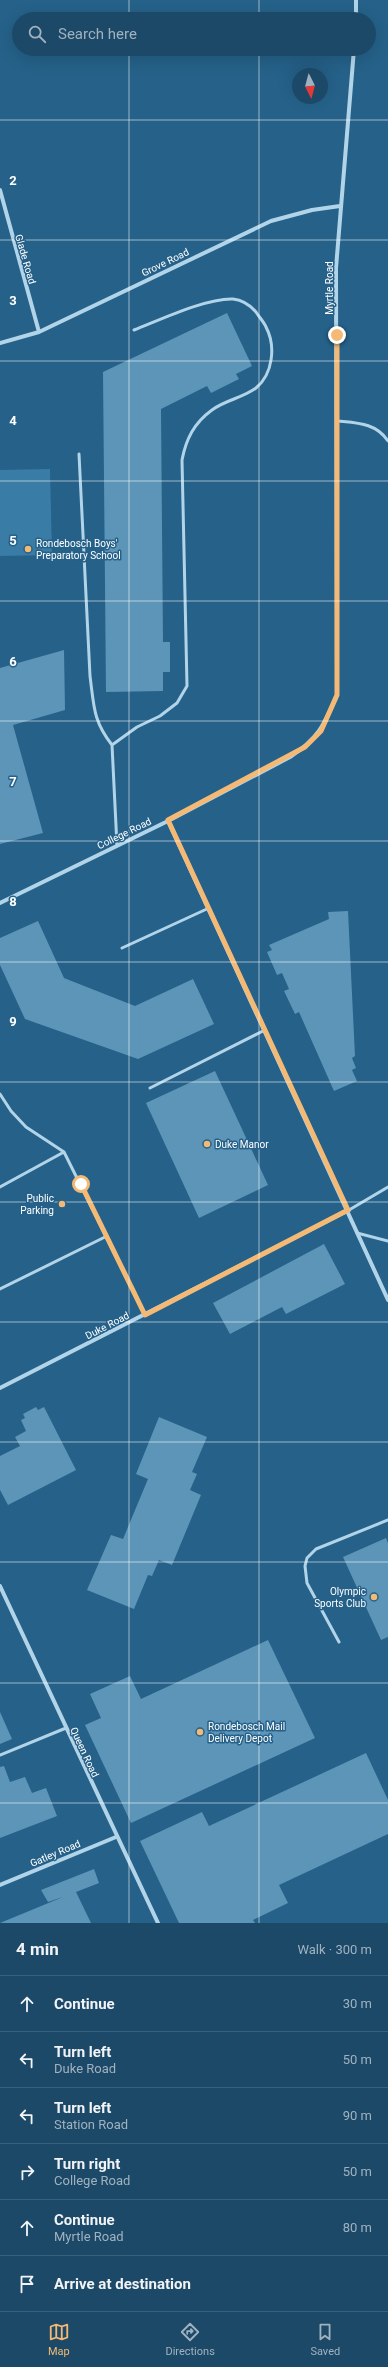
<!DOCTYPE html>
<meta charset="utf-8">
<style>
:root{--surface:#1c4967;--page:#25506d;--text:#f1f3f6;--muted:#a0b2c0;--line:#3a617b;--accent:#f4ba75}
body{margin:0;font-family:Roboto,sans-serif;background:var(--page);color:var(--text)}
.compass{position:absolute;left:292px;top:68px;width:36px;height:36px;border-radius:50%;background:var(--surface);box-shadow:0 4px 16px #0002;rotate:174deg}
.stop{position:absolute;width:12px;height:12px;margin:-9px;border:3px solid #f4ba75;border-radius:50%;background:#fff}
.stop.end{background:#f4ba75;border-color:#fff;box-shadow:0 1px 4px #0008}
.list{margin:0;padding:0;list-style:none}
h2{display:flex;justify-content:space-between;align-items:center;height:52px;margin:0;padding:0 16px;font-size:17px}
h2 small{font-size:13px;font-weight:400;color:var(--muted)}
.list li{display:grid;grid-template-columns:26px 1fr auto;gap:12px;align-items:center;box-sizing:border-box;height:56px;padding:0 16px;border-top:1px solid var(--line)}
.list b{display:block;font-size:15px;white-space:nowrap}
.list p{margin:0;font-size:13px;white-space:nowrap;color:var(--muted)}
.list em{font-size:13px;font-style:normal;color:var(--muted)}
.icon{flex:none;width:22px;height:22px;fill:none;stroke:currentColor;stroke-width:2;stroke-linecap:round;stroke-linejoin:round}
.map{position:relative;flex:none;width:388px;height:1923px;overflow:hidden}
.search{position:absolute;background:var(--surface);box-shadow:0 4px 16px #0002;left:12px;right:12px;top:12px;height:44px;display:flex;align-items:center;gap:10px;box-sizing:border-box;padding:0 14px;border-radius:22px;color:var(--muted);font-size:15px}
.sheet{height:388px;background:var(--surface)}
nav{display:flex;justify-content:space-around;align-items:center;box-sizing:border-box;height:56px;border-top:1px solid var(--line);background:var(--surface);font-size:11px;color:var(--muted)}
nav a{display:grid;justify-items:center;gap:2px}
nav .on{color:var(--accent)}
.map>svg:first-child{display:block}
.green{fill:#397ca6}
.building{fill:#5d95b8}
.lines{fill:none;stroke-linecap:round;stroke-linejoin:round}
.lane{stroke:#b1d4e9;stroke-width:3}
.street{stroke:#b1d4e9;stroke-width:4}
.route{stroke:#f4ba75;stroke-width:5}
.grid{fill:none;stroke:#fff;stroke-width:1;stroke-opacity:0.55}
.poi-dot{fill:#f4ba75;stroke:#256189;stroke-width:1.5}
.labels{text-anchor:middle;stroke-width:3;stroke-linejoin:round;paint-order:stroke}
.street-label{font-size:10px;fill:#fff;stroke:#256189}
.poi-label{font-size:10px;fill:#fff;stroke:#256189;text-anchor:start}
.grid-label{font-size:13px;text-anchor:middle;font-weight:bold;fill:#fff;stroke:#256189;stroke-width:3;stroke-linejoin:round;paint-order:stroke}
</style>
<div class="map">
<svg width="388" height="1923" viewBox="0 0 388 1923">
<rect width="100%" height="100%" fill="#256189"/>
<path class="green" d="M50 469 52 555 0 556V470Z"/>
<path class="building" d="M227 313 252 366 236 374 239 379 211 393 207 386 161 409 163 642H170V672H163V691L106 692 103 372Z
M64 650 65 710 13 725 43 833 0 844V668Z
M348 911 355 1056 352 1058 356 1068 352 1070 357 1081 334 1091 299 1012 295 1014 284 991 289 989 282 973 277 975 267 952 272 950 269 945 329 919 328 912Z
M38 921 64 978 135 1006 193 979 214 1024 138 1059 25 1019 0 965V938Z
M215 1071 268 1185 199 1218 146 1103Z
M324 1244 345 1284 286 1314 282 1307 230 1334 213 1303Z
M36 1407 38 1410 44 1407 76 1470 8 1505 0 1490V1456L20 1446 15 1437 26 1431 21 1420 25 1418 23 1414Z
M159 1417 207 1437 192 1472 197 1474 190 1490 201 1495 172 1565 159 1560 152 1576 148 1575 134 1609 87 1590 111 1535 123 1539 148 1479 136 1474Z
M386 1538 388 1543V1637L381 1640 343 1557Z
M268 1640 315 1738 131 1823 85 1725 101 1718 90 1694 130 1676 141 1699Z
M0 1712 12 1739 0 1744Z
M366 1753 388 1800V1834L279 1885 288 1903 253 1920 255 1923H179L140 1841 202 1812 209 1826Z
M4 1766 10 1782 25 1777 32 1793 46 1788 57 1816 0 1838V1767Z
M94 1869 99 1883 76 1892 91 1923H35L33 1918 35 1923H0L63 1897 48 1902 41 1890Z"/>
<g class="lines">
<path class="lane" d="M338 421C358 423 376 423 388 441
M79 454 90 676C94 706 93 721 112 745
M117 846 112 745 137 727 160 716 177 703 187 686 182 460C186 439 194 423 212 410 225 400 243 398 256 388 273 374 276 346 266 327 264 322 259 317 256 312 250 305 242 300 233 299 206 298 160 320 134 330
M122 948 209 908
M150 1088 265 1030
M0 1094 11 1111 26 1127 64 1152 145 1315
M0 1187 64 1152
M349 1210 388 1187
M357 1233 388 1241
M0 1289 107 1236
M339 1642 307 1583 305 1566 307 1558 316 1549 388 1520
M0 1755 66 1728"/>
<path class="street" d="M356 19V0
M0 190 39 332
M0 343 39 332 271 221 312 210 340 206
M168 821 388 1300
M0 903 168 821 290 757C319 738 324 725 337 695L336 268 354 49
M0 1388 349 1210
M0 1586 158 1923
M0 1885 116 1837"/>
</g>
<g class="lines">
<path class="route" d="M81 1184 145 1315 348 1210 168 820 305 747 321 731 337 695V335"/>
</g>
<path class="grid" d="M129 0V19M259 0V19M129 49V1923M259 49V1923M0 120H388M0 240H388M0 361H388M0 481H388M0 601H388M0 721H388M0 841H388M0 962H388M0 1082H388M0 1202H388M0 1322H388M0 1442H388M0 1562H388M0 1683H388M0 1803H388"/>
<g class="poi-dot">
<circle cx="28" cy="549" r="4"/>
<circle cx="207" cy="1144" r="4"/>
<circle cx="62" cy="1204" r="4"/>
<circle cx="374" cy="1597" r="4"/>
<circle cx="200" cy="1732" r="4"/>
</g>
<g class="labels">
<g class="street-label">
<text transform="translate(26 259) rotate(74)" y="4">Glade Road</text>
<text transform="translate(165 262) rotate(-26)" y="4">Grove Road</text>
<text transform="translate(329 288) rotate(-90)" y="4">Myrtle Road</text>
<text transform="translate(124 833) rotate(-26)" y="4">College Road</text>
<text transform="translate(107 1325) rotate(-27)" y="4">Duke Road</text>
<text transform="translate(85 1752) rotate(65)" y="4">Queen Road</text>
<text transform="translate(55 1853) rotate(-23)" y="4">Gatley Road</text>
</g>
<g class="poi-label">
<text x="36" y="547">Rondebosch Boys'<tspan x="36" dy="12">Preparatory School</tspan></text>
<text x="215" y="1148">Duke Manor</text>
<text x="54" y="1202" text-anchor="end">Public<tspan x="54" dy="12">Parking</tspan></text>
<text x="366" y="1595" text-anchor="end">Olympic<tspan x="366" dy="12">Sports Club</tspan></text>
<text x="208" y="1730">Rondebosch Mail<tspan x="208" dy="12">Delivery Depot</tspan></text>
</g>
</g>
<g class="grid-label">
<text x="13" y="185">2</text>
<text x="13" y="305">3</text>
<text x="13" y="425">4</text>
<text x="13" y="545">5</text>
<text x="13" y="666">6</text>
<text x="13" y="786">7</text>
<text x="13" y="906">8</text>
<text x="13" y="1026">9</text>
</g>
</svg>
<svg class="compass" viewBox="-18 -18 36 36"><path d="M0-13l5 13h-10z" fill="#e53935"/><path d="M0 13l5-13h-10z" fill="#a0b2c0"/></svg>
<div class="stop" style="left:81px;top:1184px"></div>
<div class="stop end" style="left:337px;top:335px"></div>
<div class="search"><svg class="icon" aria-label="search" viewBox="0 0 24 24"><circle cx="10" cy="10" r="6"/><path d="M15 15l6 6"/></svg>Search here</div>
</div>
<section class="sheet">
<h2>4 min<small>Walk · 300 m</small></h2>
<ul class="list">
<li><svg class="icon" aria-label="ahead" viewBox="0 0 24 24"><path d="M12 20V5M6 11l6-6 6 6"/></svg><div><b>Continue</b></div><em>30 m</em></li>
<li><svg class="icon" aria-label="left" viewBox="0 0 24 24"><path d="M17 20v-9H6M10 6l-5 5 5 5"/></svg><div><b>Turn left</b><p>Duke Road</p></div><em>50 m</em></li>
<li><svg class="icon" aria-label="left" viewBox="0 0 24 24"><path d="M17 20v-9H6M10 6l-5 5 5 5"/></svg><div><b>Turn left</b><p>Station Road</p></div><em>90 m</em></li>
<li><svg class="icon" aria-label="right" viewBox="0 0 24 24"><path d="M7 20v-9h11M14 6l5 5-5 5"/></svg><div><b>Turn right</b><p>College Road</p></div><em>50 m</em></li>
<li><svg class="icon" aria-label="ahead" viewBox="0 0 24 24"><path d="M12 20V5M6 11l6-6 6 6"/></svg><div><b>Continue</b><p>Myrtle Road</p></div><em>80 m</em></li>
<li><svg class="icon" aria-label="arrive" viewBox="0 0 24 24"><path d="M6 21V4h12l-3 4 3 4H6"/></svg><div><b>Arrive at destination</b></div></li>
</ul>
</section>
<nav>
<a class="on"><svg class="icon" aria-label="map" viewBox="0 0 24 24"><path d="M3 6l6-2 6 2 6-2v14l-6 2-6-2-6 2zM9 4v14M15 6v14"/></svg>Map</a>
<a><svg class="icon" aria-label="directions" viewBox="0 0 24 24"><path d="M12 3l9 9-9 9-9-9zM9 14v-3h6M13 9l2 2-2 2"/></svg>Directions</a>
<a><svg class="icon" aria-label="saved" viewBox="0 0 24 24"><path d="M7 4h10v16l-5-4-5 4z"/></svg>Saved</a>
</nav>
